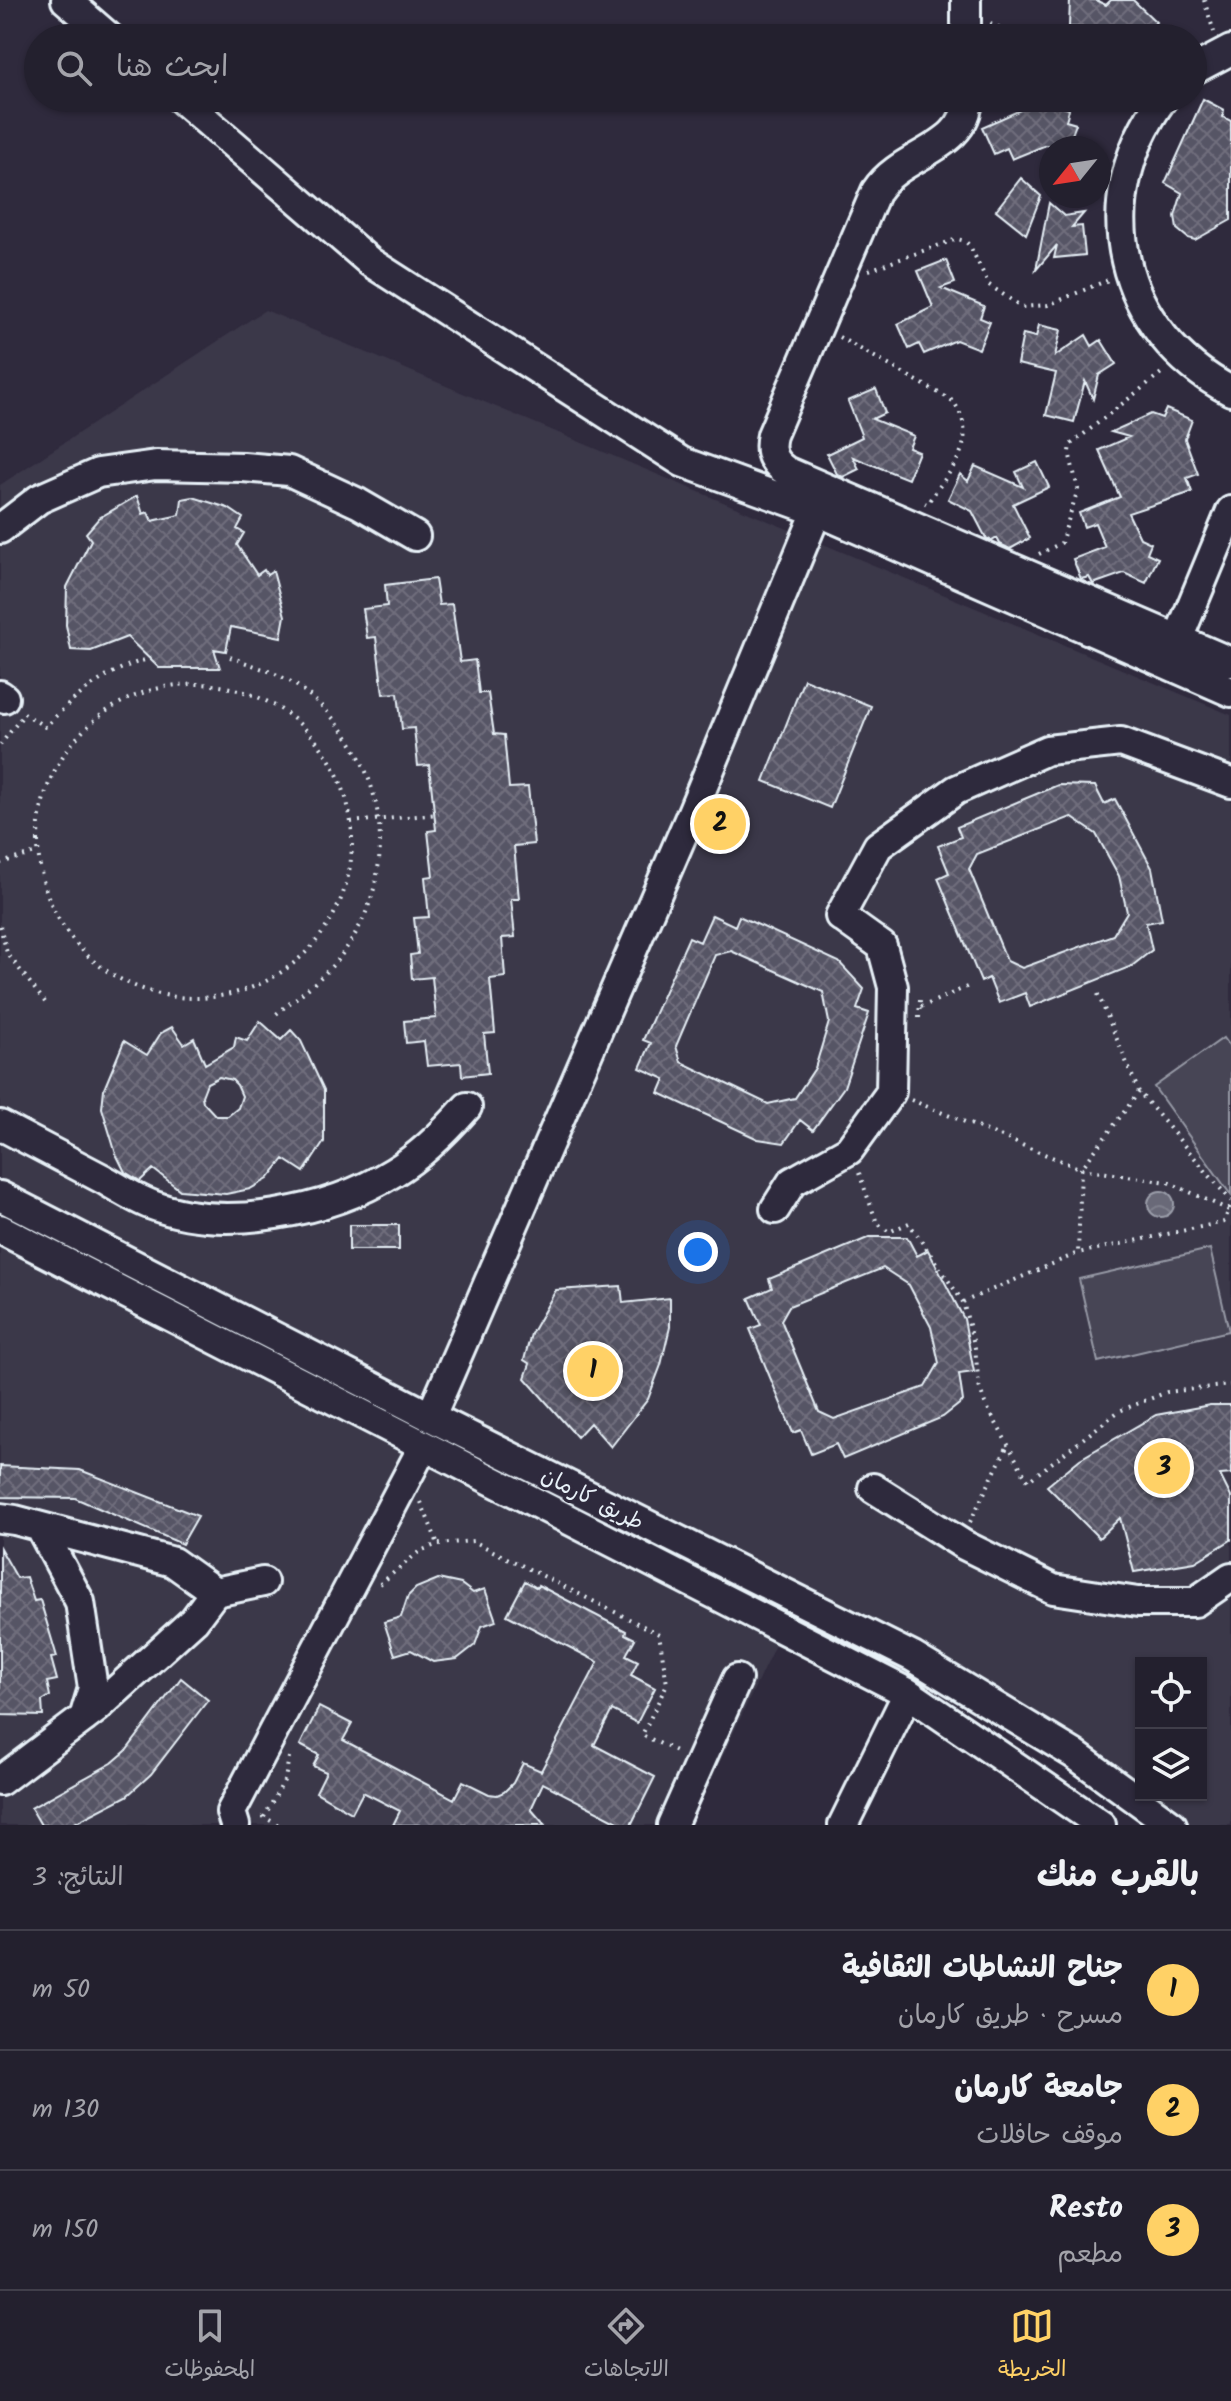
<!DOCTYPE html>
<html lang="ar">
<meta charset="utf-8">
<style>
:root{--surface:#23202e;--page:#2f2d3a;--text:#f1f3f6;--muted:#a3a3aa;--line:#403e4a;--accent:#ffd166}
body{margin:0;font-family:Kalam,"Playpen Sans Arabic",sans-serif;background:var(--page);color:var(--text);direction:rtl}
.controls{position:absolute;right:24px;bottom:24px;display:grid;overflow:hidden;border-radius:0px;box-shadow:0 2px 6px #0004}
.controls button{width:72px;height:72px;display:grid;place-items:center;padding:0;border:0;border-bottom:2px solid var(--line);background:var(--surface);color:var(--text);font:40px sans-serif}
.compass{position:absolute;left:1039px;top:136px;width:72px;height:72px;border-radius:50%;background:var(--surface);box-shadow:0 2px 6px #0004;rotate:240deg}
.you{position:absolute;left:698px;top:1252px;width:28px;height:28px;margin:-20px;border:6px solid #fff;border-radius:50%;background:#1a73e8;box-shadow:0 0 0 12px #1a73e833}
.badge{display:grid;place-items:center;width:52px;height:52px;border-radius:50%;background:var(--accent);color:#111;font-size:26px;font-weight:700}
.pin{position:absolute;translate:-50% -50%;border:4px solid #fff;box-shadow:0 2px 8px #0006}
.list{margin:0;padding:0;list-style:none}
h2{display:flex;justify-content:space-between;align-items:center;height:104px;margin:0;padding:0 32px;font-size:34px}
h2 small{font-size:26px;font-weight:400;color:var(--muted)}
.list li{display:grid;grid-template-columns:52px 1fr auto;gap:24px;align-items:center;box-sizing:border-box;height:120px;padding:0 32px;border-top:2px solid var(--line)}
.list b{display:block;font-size:30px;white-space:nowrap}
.list p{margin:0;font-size:26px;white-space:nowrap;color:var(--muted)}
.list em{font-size:26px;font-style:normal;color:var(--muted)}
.icon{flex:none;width:44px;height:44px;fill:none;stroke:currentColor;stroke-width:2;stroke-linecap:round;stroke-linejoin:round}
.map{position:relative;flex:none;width:1231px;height:1825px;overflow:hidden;direction:ltr}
.search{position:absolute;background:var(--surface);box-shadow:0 2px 6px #0004;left:24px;right:24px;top:24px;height:88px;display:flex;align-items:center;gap:20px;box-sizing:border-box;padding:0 28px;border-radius:44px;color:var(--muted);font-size:30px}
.sheet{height:464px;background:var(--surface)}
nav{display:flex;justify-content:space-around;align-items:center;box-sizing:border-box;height:112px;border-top:2px solid var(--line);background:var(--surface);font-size:22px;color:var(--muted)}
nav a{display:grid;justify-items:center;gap:4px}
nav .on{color:var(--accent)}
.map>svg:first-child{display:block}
.built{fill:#3b3749;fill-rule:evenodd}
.green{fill:#464455;stroke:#979aa6;stroke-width:2}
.water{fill:url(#water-waves);stroke:#9c9fab;stroke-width:2}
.building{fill:url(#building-cross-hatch);stroke:#e8f1f8;stroke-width:2;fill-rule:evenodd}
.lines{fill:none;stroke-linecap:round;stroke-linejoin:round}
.minor-casing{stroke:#e8f1f8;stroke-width:34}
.path{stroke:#e8f1f8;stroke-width:4;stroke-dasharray:2 6;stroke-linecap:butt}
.minor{stroke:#2f2a3d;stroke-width:28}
.labels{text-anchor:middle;stroke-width:6;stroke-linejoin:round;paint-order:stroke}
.street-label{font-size:22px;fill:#e8f1f8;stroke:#2f2a3d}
</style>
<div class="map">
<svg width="1231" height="1825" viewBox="0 0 1231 1825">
<defs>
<pattern id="water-waves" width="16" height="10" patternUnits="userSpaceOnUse" patternTransform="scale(2)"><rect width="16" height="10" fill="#696978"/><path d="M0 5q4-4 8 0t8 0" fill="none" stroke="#7e7f8c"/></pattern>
<pattern id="building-cross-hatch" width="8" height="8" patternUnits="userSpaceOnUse" patternTransform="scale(2)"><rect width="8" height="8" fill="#575565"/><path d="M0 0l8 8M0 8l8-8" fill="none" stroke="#6f6e7c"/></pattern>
</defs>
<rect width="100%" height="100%" fill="#2f2a3d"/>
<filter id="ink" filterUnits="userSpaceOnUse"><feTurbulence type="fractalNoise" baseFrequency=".0125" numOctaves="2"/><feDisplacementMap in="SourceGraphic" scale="16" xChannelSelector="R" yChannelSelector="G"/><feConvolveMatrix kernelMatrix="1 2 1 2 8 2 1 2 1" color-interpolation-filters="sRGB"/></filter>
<g filter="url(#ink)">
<path class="built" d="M265 310 1231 715V1825H1181L800 1592 690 1825H0V485ZM1141 1663H1201V1795H1141Z"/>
<path class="green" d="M1223 1038 1231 1049V1195L1154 1087Z
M1210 1249 1229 1331 1098 1362 1079 1279Z"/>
<path class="water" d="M1148 1204a13 13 0 1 1 26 0a13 13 0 1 1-26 0Z"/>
<path class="building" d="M1070 0H1095L1106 5 1111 0H1133L1156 22 1140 38H1082L1083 28 1069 27Z
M1203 99 1224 110 1223 117 1231 121V220L1195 240 1188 238 1177 229 1175 216 1182 193 1165 183Z
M1041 101 1069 109 1066 121 1076 124 1067 148 1046 145 1012 159 1007 148 994 154 982 127Z
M1021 178 1041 196 1026 234 996 210Z
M1049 203 1064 216 1084 213 1072 227 1082 226 1085 255 1054 258 1057 245 1036 270Z
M946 260 955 283 941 288 984 306 980 318 990 322 979 349 956 340 924 354 919 344 909 349 898 324 933 307 918 271Z
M1039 325 1061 330 1055 356 1086 335 1092 346 1101 340 1116 364 1099 375 1093 399 1085 381 1074 422 1046 415 1056 373 1017 364 1023 334 1036 337Z
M876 389 885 413 872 419 914 436 909 448 919 452 908 479 853 457 859 469 843 477 837 474 827 454 862 437 848 401Z
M1166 409 1192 420 1185 439 1198 474 1187 478 1192 492 1128 513 1140 538 1151 543 1147 553 1158 558 1146 583 1124 573 1093 584 1089 577 1081 579 1073 559 1105 547 1095 523 1084 527 1079 513 1120 497 1099 450 1129 437 1111 432 1151 414 1162 418Z
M1037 462 1049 487 1013 504 1030 538 1010 549 1000 544 997 538 992 541 986 538 972 511 948 499 960 474 968 481 975 466 1023 487 1016 472Z
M137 496 143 514 148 512 152 521 180 515 182 499 193 497 228 508 243 518 237 529 244 533 237 545 257 575 264 570 267 575 273 571 285 616 281 637 231 627 226 651 214 649 220 668H159L127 637 91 651 71 650 66 625 67 587 91 540 86 533 99 518Z
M435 579 439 605 452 604 460 662 475 660 479 693H488L494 734 504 735 509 788 528 787 534 844 514 846 519 899H511L515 937 502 938 505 977 490 979 495 1033 484 1034 488 1073 462 1076 461 1063 427 1066 424 1041 406 1043 404 1021 436 1018 432 977 412 979 410 955 418 954 414 918 429 917 425 877 433 876 428 831 436 830 429 765 418 766 414 728 402 729 398 693 383 694 376 637 367 638 363 609 387 606 385 585Z
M804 679 871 706 830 808 764 781Z
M1058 785 1095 786 1104 804 1115 799 1152 868 1162 920 1146 923 1152 950 1132 966 1030 1007 1025 993 999 1003 989 978 981 982 938 878 949 873 938 846 961 837 957 827ZM1071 817 1096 834 1119 876 1127 912 1113 935 1022 968 1007 961 969 869 977 854Z
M712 915 735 926 739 916 839 962 864 989 857 1009 869 1013 844 1087 813 1130 800 1120 784 1143 758 1139 659 1093 665 1079 640 1068 651 1043 643 1040 689 937 700 942ZM731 951 823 992 829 1022 815 1068 795 1098 768 1104 681 1062 676 1046 715 955Z
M260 1021 281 1040 291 1030 301 1041 324 1090V1142L304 1172 284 1159 268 1179 250 1189 226 1194 180 1190 153 1169 140 1181 125 1172 116 1154 102 1108 104 1089 124 1041 147 1055 161 1033 172 1027 184 1044 194 1038 205 1064 234 1047 236 1037 247 1041ZM219 1077 232 1080 237 1085 242 1096 238 1108 228 1116H216L203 1102 202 1096 207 1083Z
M349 1225H399V1250H349Z
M870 1237H907L917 1256 928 1250 964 1319 974 1372 959 1374 963 1401 943 1417 843 1459 836 1444 811 1454 801 1430 793 1433 750 1329 761 1325 749 1298 772 1288 769 1279ZM883 1268 909 1285 931 1327 939 1363 925 1387 834 1419 819 1412 781 1320 789 1306Z
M621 1286 623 1303 670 1298V1327L661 1365 648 1399 611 1447 590 1423 577 1437 525 1378 530 1364 524 1360 531 1334 556 1290Z
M1210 1405H1231V1474L1220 1475 1231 1497V1540L1195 1562 1134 1572 1120 1518 1099 1538 1047 1486 1080 1459 1156 1415Z
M0 1466 80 1470 198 1516 182 1544 75 1498 0 1497Z
M0 1548 17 1578 26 1577 34 1601 40 1600 57 1657 51 1658 57 1680 47 1682 50 1696 42 1701 43 1716 0 1715Z
M438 1579 461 1584 473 1593 485 1589 496 1621 482 1626 475 1645 457 1659 433 1662 411 1650 395 1655 384 1622 401 1617 408 1596 416 1588Z
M525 1581 537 1588 538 1585 626 1631 625 1634 635 1639 626 1655 638 1661 631 1675 655 1688 637 1723 612 1710 594 1745 655 1777 631 1825H624L543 1783 531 1809 545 1825H393L400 1811 363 1792 352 1813 316 1792 326 1772 313 1766 319 1755 300 1745 319 1707 352 1724 343 1740 454 1799 463 1781 489 1794 497 1795 504 1792 513 1783 523 1763 541 1771 598 1662 507 1615Z
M181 1678 208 1700 151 1774 127 1796 71 1825H41L31 1808 112 1763 126 1751Z"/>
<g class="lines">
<defs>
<path id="minor" d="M66 0 110 38
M966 0V38
M1193 70 1231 50
M180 98 370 262 682 462 817 511 1231 692
M968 98C967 150 901 152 876 191L772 435C768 451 772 462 786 471L1231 662
M1163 98C1087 202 1118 332 1231 391
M0 529 39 499 98 473 156 465 243 467 289 471 358 503 415 536
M1178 639 1231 511
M0 695 4 698
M0 1125C34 1143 69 1161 103 1179 119 1188 135 1199 152 1205 225 1233 329 1212 394 1172 422 1155 445 1132 467 1107
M0 1196 445 1424 913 1657 1074 1754 1172 1825
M775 1209 792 1182 849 1150 891 1092 893 987 882 946 840 916 878 846 956 790 1047 750 1121 742 1231 783
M0 1229 908 1693 1101 1825
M431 1416 693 810 817 511
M873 1488 964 1545 1053 1589 1138 1602H1195L1231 1577
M0 1518 15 1520 173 1562 215 1592
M40 1527 80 1602 93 1688 84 1718
M0 1781 97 1708 194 1620 215 1592 263 1582
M235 1825 231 1812 423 1447
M672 1825 737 1679
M843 1825 908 1693"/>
</defs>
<use href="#minor" class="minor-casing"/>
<path class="path" d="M1204 0 1214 32
M990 24 1029 38
M869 270 957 239 965 241 970 246 989 285 1022 307 1048 305 1108 280
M839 337 953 401C982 443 950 469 927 504L925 503
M1039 554 1061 543 1078 489 1069 452 1070 445 1165 370
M230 657C251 665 277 672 297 686 387 749 408 871 339 958 321 980 297 997 275 1015
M38 841a157 157 0 1 1 314 0a157 157 0 1 1-314 0Z
M24 713 45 727C75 696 111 666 154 658
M0 745 21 718
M351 822 439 814
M0 863 36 853
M0 926 7 953 48 1006
M1098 994 1139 1092 1231 1201
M921 1007 969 986
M919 1018 920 1000
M1139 1092 1081 1169 1078 1253 1224 1222 1231 1204
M911 1100 1081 1169 1168 1182 1231 1211
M859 1173 877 1223 889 1232 909 1223 963 1302 975 1348 979 1386 985 1403 1028 1481 1119 1411 1167 1392 1231 1385
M963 1302 1078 1253
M421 1502 438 1544
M970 1522 1008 1445
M380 1584 420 1551 438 1544 473 1541 659 1634 667 1684 642 1735 680 1753
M278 1825 264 1817 285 1779 289 1757"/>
<use href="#minor" class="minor"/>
</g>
</g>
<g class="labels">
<g class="street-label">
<text transform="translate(593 1498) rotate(27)" y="8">طريق كارمان</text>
</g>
</g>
</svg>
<div class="controls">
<button><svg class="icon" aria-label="locate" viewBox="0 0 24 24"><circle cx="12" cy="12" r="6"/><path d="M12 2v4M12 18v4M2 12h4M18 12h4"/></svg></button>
<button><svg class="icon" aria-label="layers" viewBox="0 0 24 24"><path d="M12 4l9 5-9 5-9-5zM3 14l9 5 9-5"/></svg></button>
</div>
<svg class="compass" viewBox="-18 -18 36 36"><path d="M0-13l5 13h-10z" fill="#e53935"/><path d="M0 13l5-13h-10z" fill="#a3a3aa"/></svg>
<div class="you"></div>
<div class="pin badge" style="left:593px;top:1371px">1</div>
<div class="pin badge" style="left:720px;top:824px">2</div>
<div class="pin badge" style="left:1164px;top:1468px">3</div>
<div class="search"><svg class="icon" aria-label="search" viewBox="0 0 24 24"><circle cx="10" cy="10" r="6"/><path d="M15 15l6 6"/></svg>ابحث هنا</div>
</div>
<section class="sheet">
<h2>بالقرب منك<small>النتائج: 3</small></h2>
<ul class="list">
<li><span class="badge">1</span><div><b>جناح النشاطات الثقافية</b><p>مسرح · طريق كارمان</p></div><em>50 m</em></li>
<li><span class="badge">2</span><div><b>جامعة كارمان</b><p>موقف حافلات</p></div><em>130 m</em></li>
<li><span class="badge">3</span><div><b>Resto</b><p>مطعم</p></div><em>150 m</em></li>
</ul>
</section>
<nav>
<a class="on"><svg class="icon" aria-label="map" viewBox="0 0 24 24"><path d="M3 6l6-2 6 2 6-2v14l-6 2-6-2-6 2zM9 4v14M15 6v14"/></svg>الخريطة</a>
<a><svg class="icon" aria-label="directions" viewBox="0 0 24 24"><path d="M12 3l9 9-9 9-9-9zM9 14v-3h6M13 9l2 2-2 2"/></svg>الاتجاهات</a>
<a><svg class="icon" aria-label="saved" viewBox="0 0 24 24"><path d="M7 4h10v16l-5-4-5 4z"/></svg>المحفوظات</a>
</nav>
